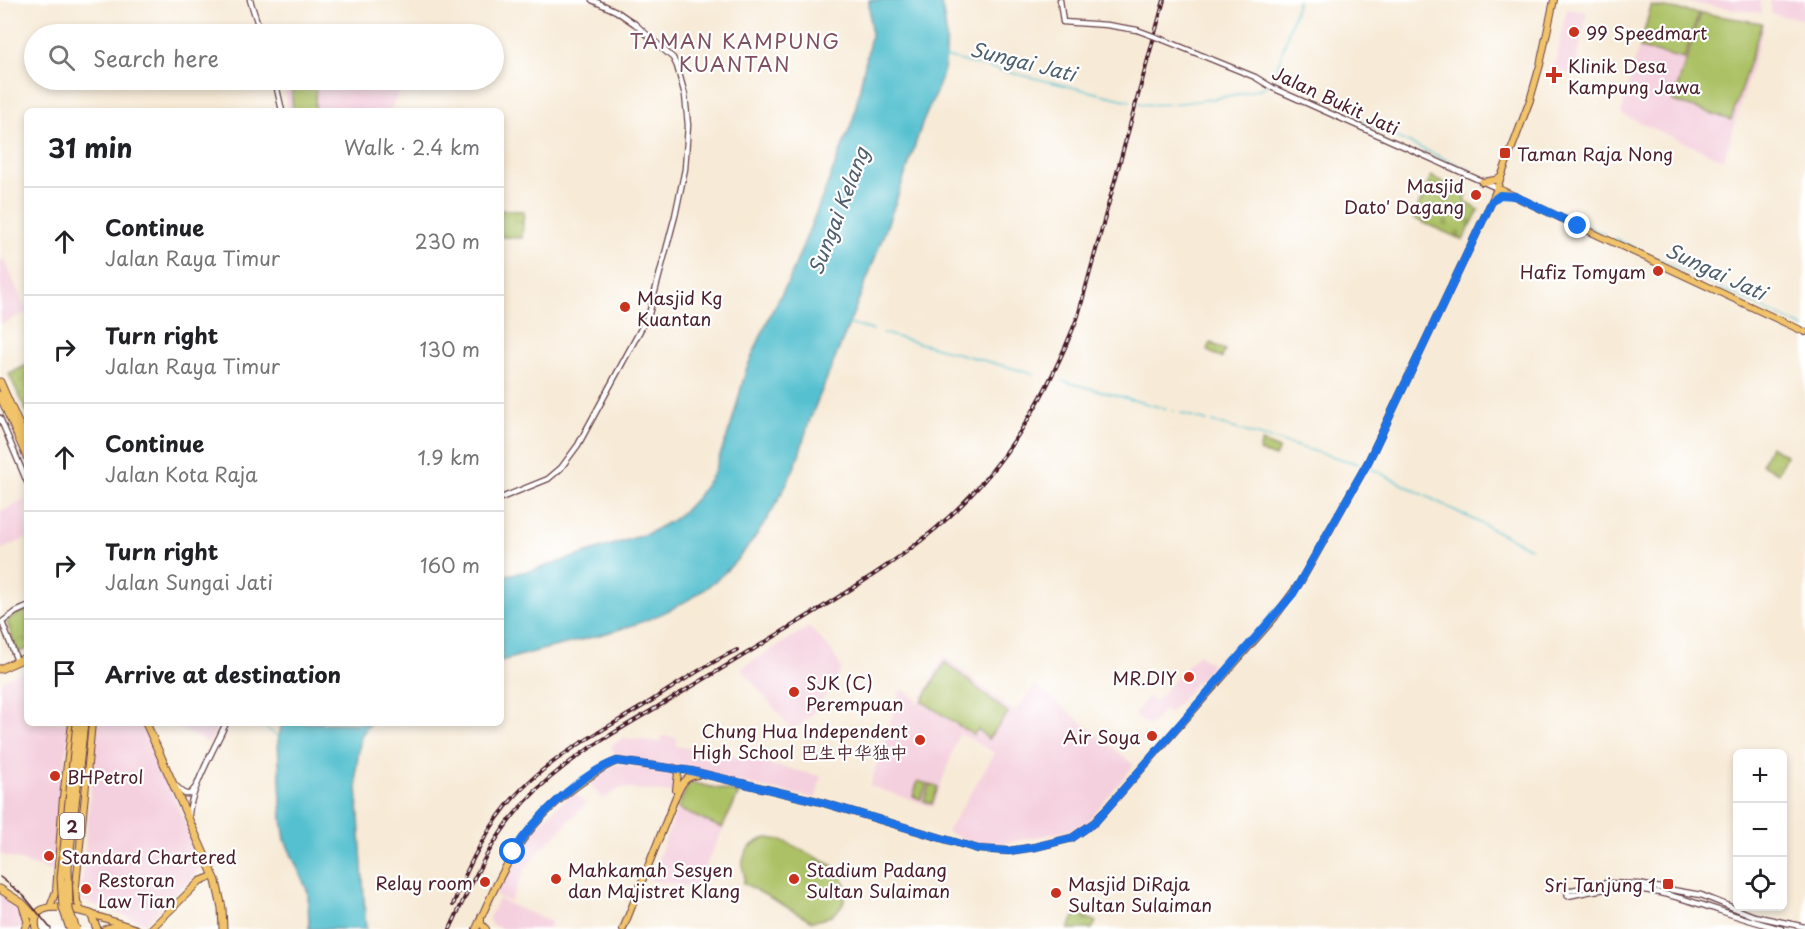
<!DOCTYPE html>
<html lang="en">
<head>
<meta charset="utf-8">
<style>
  body { margin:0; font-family:"Playpen Sans","LXGW WenKai TC",sans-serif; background:#f6f6f6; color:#202124 }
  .controls { position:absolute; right:18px; bottom:18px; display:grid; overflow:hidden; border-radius:9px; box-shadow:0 3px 9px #0003 }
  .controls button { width:54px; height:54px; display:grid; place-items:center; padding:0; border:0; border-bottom:2px solid #e0e0e0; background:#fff; color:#202124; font:30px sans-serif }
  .stop { position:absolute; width:18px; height:18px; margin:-14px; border:4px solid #1a73e8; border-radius:50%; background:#fff }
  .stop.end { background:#1a73e8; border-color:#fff; box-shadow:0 2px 6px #0008 }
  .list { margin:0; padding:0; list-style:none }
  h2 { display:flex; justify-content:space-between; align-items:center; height:78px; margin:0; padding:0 24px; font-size:26px }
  h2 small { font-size:20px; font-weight:400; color:#757577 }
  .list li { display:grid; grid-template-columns:39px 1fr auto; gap:18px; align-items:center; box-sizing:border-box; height:108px; padding:0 24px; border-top:2px solid #e0e0e0 }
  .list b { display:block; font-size:22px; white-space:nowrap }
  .list p { margin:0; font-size:20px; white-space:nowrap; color:#757577 }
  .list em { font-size:20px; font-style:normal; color:#757577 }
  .icon { flex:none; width:33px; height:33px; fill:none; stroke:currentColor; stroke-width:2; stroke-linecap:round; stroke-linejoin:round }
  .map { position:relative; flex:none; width:1805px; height:929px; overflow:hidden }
  .search { position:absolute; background:#fff; box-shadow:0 3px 9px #0003; left:24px; top:24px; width:480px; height:66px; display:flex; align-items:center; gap:15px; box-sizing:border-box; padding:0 21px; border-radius:33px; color:#757577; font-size:22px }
  .panel { position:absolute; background:#fff; box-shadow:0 3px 9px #0003; left:24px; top:108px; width:480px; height:618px; border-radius:9px }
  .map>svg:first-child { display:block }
  .built { fill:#f4cfdd }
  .grass { fill:url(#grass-dots); stroke:#7b7048; stroke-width:1.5 }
  .cemetery { fill:url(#cemetery-stones); stroke:#7b7048; stroke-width:1.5 }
  .park { fill:url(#park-crowns); stroke:#7b7048; stroke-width:1.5 }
  .pitch { fill:#acc165; stroke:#7b7048; stroke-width:1.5 }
  .water { fill:#54c0cf; stroke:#4f707d; stroke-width:1.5 }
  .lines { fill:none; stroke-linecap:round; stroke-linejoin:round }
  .stream { stroke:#54c0cf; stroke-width:1.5 }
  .minor-casing { stroke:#643d45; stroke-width:7 }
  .major-casing { stroke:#643d45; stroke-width:8 }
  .highway-casing { stroke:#643d45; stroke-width:9 }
  .minor { stroke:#fff; stroke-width:4.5 }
  .major { stroke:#f1c36a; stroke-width:6 }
  .highway { stroke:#f1c36a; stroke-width:7 }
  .tram { stroke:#4a1f2b; stroke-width:1.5 }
  .rail-casing { stroke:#4a1f2b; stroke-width:4 }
  .rail { stroke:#fff; stroke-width:1.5; stroke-dasharray:4.5; stroke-linecap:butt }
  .minor-bridge-casing { stroke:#643d45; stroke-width:7; stroke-linecap:butt }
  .highway-bridge-casing { stroke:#643d45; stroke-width:9; stroke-linecap:butt }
  .minor-bridge { stroke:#fff; stroke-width:4.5 }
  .highway-bridge { stroke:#f1c36a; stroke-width:7 }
  .route { stroke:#1a73e8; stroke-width:8 }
  .poi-dot { fill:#c8321e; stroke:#fff; stroke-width:2 }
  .labels { text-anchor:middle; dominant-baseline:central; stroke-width:4.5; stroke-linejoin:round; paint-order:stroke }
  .shield { fill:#fff; stroke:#80626b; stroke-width:1.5 }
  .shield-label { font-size:16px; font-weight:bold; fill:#4a1f2b }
  .poi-label { font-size:18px; fill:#4a1f2b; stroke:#fff; text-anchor:start }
  .street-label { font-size:18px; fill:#4a1f2b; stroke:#fff }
  .neighbourhood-label { font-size:20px; letter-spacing:1.5px; fill:#7f505f; stroke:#fff }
  .water-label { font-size:20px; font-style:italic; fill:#4e5f6d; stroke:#fff }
</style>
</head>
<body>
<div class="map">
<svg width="1805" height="929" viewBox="0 0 1805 929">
  <defs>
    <pattern id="grass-dots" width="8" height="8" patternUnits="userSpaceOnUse" patternTransform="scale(1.5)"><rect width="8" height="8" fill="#acc165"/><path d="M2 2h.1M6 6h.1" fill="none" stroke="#96a558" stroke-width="1.8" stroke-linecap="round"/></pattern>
    <pattern id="cemetery-stones" width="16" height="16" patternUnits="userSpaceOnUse" patternTransform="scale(1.5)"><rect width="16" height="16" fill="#acc165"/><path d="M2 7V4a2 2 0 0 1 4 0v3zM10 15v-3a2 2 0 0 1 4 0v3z" fill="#96a558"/></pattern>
    <pattern id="park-crowns" width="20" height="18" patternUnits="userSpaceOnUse" patternTransform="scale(1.5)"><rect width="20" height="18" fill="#acc165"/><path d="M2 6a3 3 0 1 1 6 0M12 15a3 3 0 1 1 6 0" fill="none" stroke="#96a558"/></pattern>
  </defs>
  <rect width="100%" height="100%" fill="#fff"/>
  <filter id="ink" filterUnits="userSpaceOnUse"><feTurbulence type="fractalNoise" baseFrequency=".0167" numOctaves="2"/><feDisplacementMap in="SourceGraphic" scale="12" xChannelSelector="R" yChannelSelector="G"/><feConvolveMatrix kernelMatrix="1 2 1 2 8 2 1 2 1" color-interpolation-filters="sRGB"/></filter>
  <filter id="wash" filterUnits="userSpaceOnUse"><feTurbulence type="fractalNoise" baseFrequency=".008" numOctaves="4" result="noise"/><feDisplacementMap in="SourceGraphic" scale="24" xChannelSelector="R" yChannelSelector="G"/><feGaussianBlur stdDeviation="1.35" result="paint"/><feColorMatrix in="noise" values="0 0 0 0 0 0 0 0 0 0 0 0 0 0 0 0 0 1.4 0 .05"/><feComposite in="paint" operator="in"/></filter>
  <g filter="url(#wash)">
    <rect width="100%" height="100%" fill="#f7ead6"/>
    <path class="built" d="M1669 0H1760L1762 13Z
      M1770 0H1805V20L1771 14Z
      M1650 5 1763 22V30L1724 160 1621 114Z
      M1567 9 1587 12 1574 76 1554 68Z
      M283 80H402L401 89 390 111H288Z
      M4 259 27 312 0 325V261Z
      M25 500 27 538 0 550V512Z
      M809 627 832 651 842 669 812 716 792 730 741 668Z
      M1198 654 1212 664 1169 714 1164 710 1149 727 1134 715 1148 697 1155 702Z
      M944 656 1014 712 1036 685 1134 765 1087 822 1068 831 993 845 971 842 947 832 995 753 959 733 933 807 870 786 901 688 920 702Z
      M27 669V723H69L54 872 0 854V685L3 680Z
      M97 723H141L202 860 201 866 188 882 146 923 80 900Z
      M166 723H219L210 743Z
      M662 736 676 737V746L729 755 821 776 816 798 617 759 611 746 623 738 661 742Z
      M617 764 673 771 676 774 675 793 621 788 603 799 587 781 608 767Z
      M688 780 741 792 695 888 650 880Z
      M574 791 586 804 537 854 525 869 510 902 495 895 515 853 530 832Z
      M0 894 15 904 20 909 25 922 20 929H0Z
      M498 899 551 922 548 929H502L491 924 489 918Z"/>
    <path class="grass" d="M27 365V413L9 374Z"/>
    <path class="cemetery" d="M1431 176 1467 195 1464 201 1479 210 1463 240 1413 218Z
      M1077 912 1096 922 1092 929H1068Z"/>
    <path class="park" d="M501 210 524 211 522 238 501 237Z
      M1770 446 1786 455 1778 473 1762 464Z
      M27 610V649L18 653 7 623 11 617Z"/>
    <path class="pitch" d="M1651 6 1699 13 1684 59 1640 48Z
      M1701 13 1762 23 1731 120 1673 101Z
      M291 80H316L315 111H293Z
      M1211 343 1225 350 1222 358 1207 351Z
      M1262 442 1279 449 1275 457 1259 451Z
      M945 662 1008 713 988 739 978 729 973 735 922 701Z
      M918 781 927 784 921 799 913 796Z
      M689 782 739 793 722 828 678 809Z
      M929 785 938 787 932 804 924 801Z
      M767 838 782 840 833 866C858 888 844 919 812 921L743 883C746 877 744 875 743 869 740 853 753 841 767 838Z"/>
    <path class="water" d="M869 0H940C946 20 948 41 945 63 942 86 927 108 920 130 889 227 851 321 812 414 805 431 802 449 795 466 776 508 751 551 715 581 655 631 574 639 501 661V576L534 570 649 533 671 521 685 510 698 496 713 474 731 426 746 370 770 315 790 278 853 120 871 36Z
      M282 723H370L361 736 356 770 366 929H309L308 892 285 840 282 820 278 741Z"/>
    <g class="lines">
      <path class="stream" d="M945 57 1130 101
        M1273 82 1298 0
        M1274 83 1314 101
        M1317 102 1472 171
        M1139 103C1161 109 1245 95 1267 86
        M1515 192 1604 234
        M1616 239 1805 328
        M848 324 873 330
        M882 333 1034 374
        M1063 381 1166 409
        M1173 411H1174
        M1181 413 1193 417
        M1196 418 1207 421
        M1212 422 1359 464
        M1370 468 1530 548
        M266 728 280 738"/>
    </g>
  </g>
  <g filter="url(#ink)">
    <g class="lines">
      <defs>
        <path id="minor" d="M250 0 261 34
          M1060 0 1063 22 1107 25 1137 30
          M1164 40 1255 77 1273 88 1497 188
          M275 80 282 111
          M0 418 27 482
          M501 498 548 479 561 468 578 445 649 314 675 216 685 169 688 125 685 95 677 66 673 58 635 24 616 11 592 0
          M17 661 2 622 16 612 27 607
          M176 786 185 794H190L195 788
          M189 817C188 795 216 745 226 723
          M1782 929C1733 918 1688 896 1638 889 1614 886 1591 891 1568 896L1567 891 1606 883 1638 884 1701 895 1754 916 1805 927"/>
        <path id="major" d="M1482 182 1495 180 1501 176
          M1497 188 1805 332
          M674 768 678 773 676 790
          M50 907 56 891 63 797 72 723
          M81 911 77 901 76 886 92 723
          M91 914 137 929
          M481 917V924L486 929
          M105 929 112 927 120 929
          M151 929 200 881 213 876
          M476 929C503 867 523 825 578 785 591 776 603 766 617 761L691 771 817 801 978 849 1009 851 1035 847 1072 838 1095 822 1275 617 1301 581 1368 462 1492 201 1530 100 1540 65 1554 0
          M623 929 676 796C682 784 684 777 697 775"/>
        <path id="highway" d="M0 382 27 443
          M0 395 27 457
          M0 669 27 657
          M146 723 216 881 222 908 223 929
          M0 889 22 903 36 918
          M23 906 28 922 25 929
          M36 929C29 896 74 909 91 914L97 929"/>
      </defs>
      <use href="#minor" class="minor-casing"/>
      <use href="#major" class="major-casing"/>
      <use href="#highway" class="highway-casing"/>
      <use href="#minor" class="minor"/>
      <use href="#major" class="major"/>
      <use href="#highway" class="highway"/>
      <path class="tram" d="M0 877 24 896 51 929"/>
      <defs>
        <path id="rail" d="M453 905C470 859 493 815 529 782 562 751 605 729 643 706 674 687 704 665 737 650
          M450 929C471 884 491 838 526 801 566 757 623 728 674 697 723 668 772 638 821 608 866 580 911 552 950 516 1010 460 1049 391 1078 316L1164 0"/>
      </defs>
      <use href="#rail" class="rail-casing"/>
      <use href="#rail" class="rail"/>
      <defs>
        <path id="minor-bridge" d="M1137 30 1164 40"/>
        <path id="highway-bridge" d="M70 929 63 908 61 878 77 723
          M76 929 69 910 68 868 84 723"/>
      </defs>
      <use href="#minor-bridge" class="minor-bridge-casing"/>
      <use href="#highway-bridge" class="highway-bridge-casing"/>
      <use href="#minor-bridge" class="minor-bridge"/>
      <use href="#highway-bridge" class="highway-bridge"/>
    </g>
  </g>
  <g class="lines" filter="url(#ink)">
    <path class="route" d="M513 852C533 820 581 773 617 761L691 771 817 801 978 849 1009 851 1035 847 1072 838 1095 822 1293 594 1368 462 1492 201 1500 195 1515 196 1578 226"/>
  </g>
  <g class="poi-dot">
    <circle cx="1574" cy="32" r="6"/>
    <path d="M1551 66h6v6h6v6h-6v6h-6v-6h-6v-6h6z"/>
    <rect x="1499" y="147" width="12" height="12" rx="3"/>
    <circle cx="1476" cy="195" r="6"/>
    <circle cx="1658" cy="271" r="6"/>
    <circle cx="625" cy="307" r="6"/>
    <circle cx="1189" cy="677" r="6"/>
    <circle cx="794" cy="692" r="6"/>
    <circle cx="1152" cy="736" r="6"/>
    <circle cx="920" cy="740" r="6"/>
    <circle cx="55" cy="776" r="6"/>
    <circle cx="49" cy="856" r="6"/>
    <circle cx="556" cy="879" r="6"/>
    <circle cx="794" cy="879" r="6"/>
    <circle cx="485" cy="882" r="6"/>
    <rect x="1662" y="878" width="12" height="12" rx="3"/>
    <circle cx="86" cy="889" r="6"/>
    <circle cx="1056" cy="893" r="6"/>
  </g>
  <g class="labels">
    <rect class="shield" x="60" y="813" width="24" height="26" rx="4.5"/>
    <g class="shield-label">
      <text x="72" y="826">2</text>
    </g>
    <g class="poi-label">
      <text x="1586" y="32">99 Speedmart</text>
      <text x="1568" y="65">Klinik Desa<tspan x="1568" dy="21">Kampung Jawa</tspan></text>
      <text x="1517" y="153">Taman Raja Nong</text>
      <text x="1464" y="185" text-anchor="end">Masjid<tspan x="1464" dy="21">Dato' Dagang</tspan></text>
      <text x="1646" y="271" text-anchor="end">Hafiz Tomyam</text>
      <text x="637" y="297">Masjid Kg<tspan x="637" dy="21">Kuantan</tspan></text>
      <text x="1177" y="677" text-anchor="end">MR.DIY</text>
      <text x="806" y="682">SJK (C)<tspan x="806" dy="21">Perempuan</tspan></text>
      <text x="908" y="730" text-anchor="end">Chung Hua Independent<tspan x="908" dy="21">High School 巴生中华独中</tspan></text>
      <text x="1140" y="736" text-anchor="end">Air Soya</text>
      <text x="67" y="776">BHPetrol</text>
      <text x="61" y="856">Standard Chartered</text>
      <text x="568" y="869">Mahkamah Sesyen<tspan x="568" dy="21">dan Majistret Klang</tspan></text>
      <text x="806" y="869">Stadium Padang<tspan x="806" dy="21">Sultan Sulaiman</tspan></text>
      <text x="98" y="879">Restoran<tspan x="98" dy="21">Law Tian</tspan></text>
      <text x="473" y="882" text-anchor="end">Relay room</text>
      <text x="1068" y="883">Masjid DiRaja<tspan x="1068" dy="21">Sultan Sulaiman</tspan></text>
      <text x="1656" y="884" text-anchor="end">Sri Tanjung 1</text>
    </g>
    <g class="street-label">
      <text transform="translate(1336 100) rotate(25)">Jalan Bukit Jati</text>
    </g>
    <g class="neighbourhood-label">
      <text x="735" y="41">TAMAN KAMPUNG<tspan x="735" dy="23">KUANTAN</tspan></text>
    </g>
    <g class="water-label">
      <text transform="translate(1023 61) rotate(14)">Sungai Jati</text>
      <text transform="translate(838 211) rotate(-69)">Sungai Kelang</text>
      <text transform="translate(1716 271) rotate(25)">Sungai Jati</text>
    </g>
  </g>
</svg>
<div class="controls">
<button>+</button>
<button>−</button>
<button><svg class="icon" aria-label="locate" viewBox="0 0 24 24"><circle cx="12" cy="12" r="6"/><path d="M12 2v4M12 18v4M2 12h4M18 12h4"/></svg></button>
</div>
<div class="stop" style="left:513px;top:852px"></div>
<div class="stop end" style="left:1578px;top:226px"></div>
<div class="search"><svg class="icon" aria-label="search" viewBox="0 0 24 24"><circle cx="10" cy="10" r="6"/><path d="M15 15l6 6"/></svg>Search here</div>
<section class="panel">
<h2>31 min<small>Walk · 2.4 km</small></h2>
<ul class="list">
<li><svg class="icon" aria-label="ahead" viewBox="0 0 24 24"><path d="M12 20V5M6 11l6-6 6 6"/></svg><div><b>Continue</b><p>Jalan Raya Timur</p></div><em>230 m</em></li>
<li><svg class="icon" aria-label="right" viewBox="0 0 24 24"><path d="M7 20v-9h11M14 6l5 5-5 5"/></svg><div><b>Turn right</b><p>Jalan Raya Timur</p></div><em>130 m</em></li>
<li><svg class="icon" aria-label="ahead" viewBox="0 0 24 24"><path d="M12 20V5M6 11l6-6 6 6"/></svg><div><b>Continue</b><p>Jalan Kota Raja</p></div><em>1.9 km</em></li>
<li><svg class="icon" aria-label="right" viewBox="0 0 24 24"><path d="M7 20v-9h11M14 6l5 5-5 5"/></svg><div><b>Turn right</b><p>Jalan Sungai Jati</p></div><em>160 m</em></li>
<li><svg class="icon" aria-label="arrive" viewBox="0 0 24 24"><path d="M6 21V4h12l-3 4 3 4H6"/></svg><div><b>Arrive at destination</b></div></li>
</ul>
</section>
</div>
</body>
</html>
